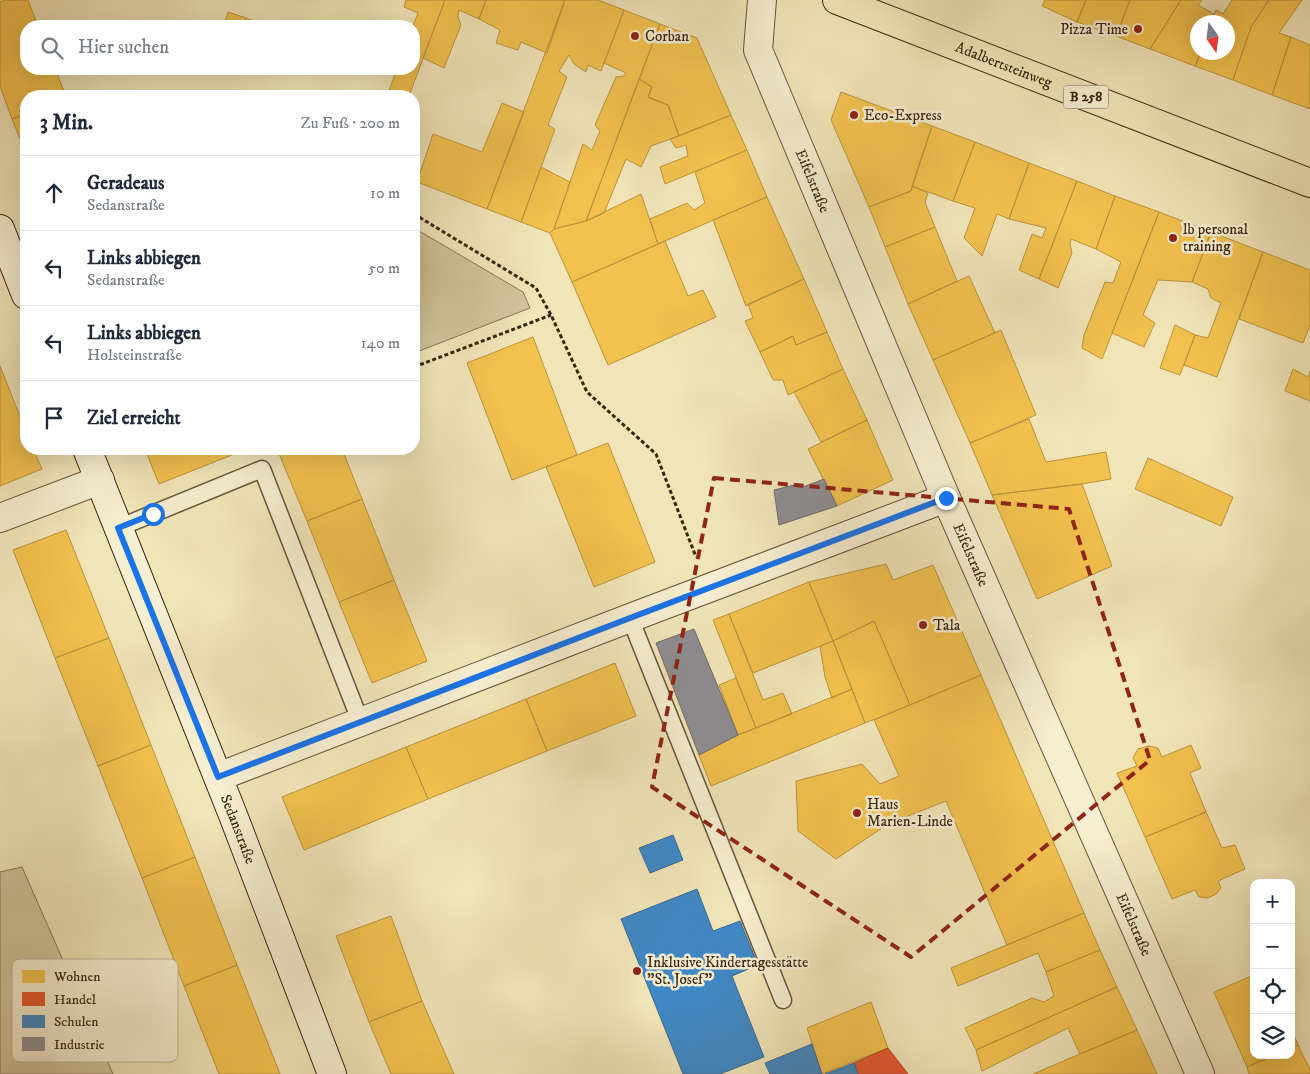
<!DOCTYPE html>
<html lang="de">
<head>
<meta charset="utf-8">
<style>
  body { margin:0; font-family:"IM FELL DW Pica",serif; background:#f6f6f7; color:#1f2937 }
  .controls { position:absolute; right:15px; bottom:15px; display:grid; overflow:hidden; border-radius:10px; box-shadow:0 5px 20px #0002 }
  .controls button { width:45px; height:45px; display:grid; place-items:center; padding:0; border:0; border-bottom:1px solid #e0e1e3; background:#fff; color:#1f2937; font:25px sans-serif }
  .compass { position:absolute; left:1190px; top:15px; width:45px; height:45px; border-radius:50%; background:#fff; box-shadow:0 5px 20px #0002; rotate:166deg }
  .stop { position:absolute; width:15px; height:15px; margin:-11px; border:4px solid #1a73e8; border-radius:50%; background:#fff }
  .stop.end { background:#1a73e8; border-color:#fff; box-shadow:0 1px 5px #0008 }
  .list { margin:0; padding:0; list-style:none }
  h2 { display:flex; justify-content:space-between; align-items:center; height:65px; margin:0; padding:0 20px; font-size:21px }
  h2 small { font-size:16px; font-weight:400; color:#747a83 }
  .list li { display:grid; grid-template-columns:32px 1fr auto; gap:15px; align-items:center; box-sizing:border-box; height:75px; padding:0 20px; border-top:1px solid #e0e1e3 }
  .list b { display:block; font-size:19px; white-space:nowrap }
  .list p { margin:0; font-size:16px; white-space:nowrap; color:#747a83 }
  .list em { font-size:16px; font-style:normal; color:#747a83 }
  .icon { flex:none; width:28px; height:28px; fill:none; stroke:currentColor; stroke-width:2; stroke-linecap:round; stroke-linejoin:round }
  .map { position:relative; flex:none; width:1310px; height:1074px; overflow:hidden }
  .search { position:absolute; background:#fff; box-shadow:0 5px 20px #0002; left:20px; top:20px; width:400px; height:55px; display:flex; align-items:center; gap:12px; box-sizing:border-box; padding:0 18px; border-radius:20px; color:#747a83; font-size:19px }
  .panel { position:absolute; background:#fff; box-shadow:0 5px 20px #0002; left:20px; top:90px; width:400px; height:365px; border-radius:20px }
  .map>svg:first-child { display:block }
  .green { fill:#d2c49b; stroke:#857456 }
  .homes { fill:#f2c14e; stroke:#ba923b }
  .shops { fill:#e4572e; stroke:#b04725 }
  .schools { fill:#3f88c5; stroke:#3d6a8f }
  .industry { fill:#8d8d92; stroke:#746d6b }
  .lines { fill:none; stroke-linecap:round; stroke-linejoin:round }
  .lane-casing { stroke:#66543a; stroke-width:19 }
  .street-casing { stroke:#66543a; stroke-width:30 }
  .secondary-casing { stroke:#382310; stroke-width:30 }
  .primary-casing { stroke:#382310; stroke-width:30 }
  .path { stroke:#382310; stroke-width:3; stroke-dasharray:4 2.5; stroke-linecap:butt }
  .lane { stroke:#f6eed1; stroke-width:16 }
  .street { stroke:#f6eed1; stroke-width:28 }
  .secondary { stroke:#f6eed1; stroke-width:28 }
  .primary { stroke:#f1e5b8; stroke-width:28 }
  .route { stroke:#1a73e8; stroke-width:6 }
  .marked { fill:none; stroke:#8f2418; stroke-width:4; stroke-dasharray:10 6; stroke-linejoin:round }
  .poi-dot { fill:#8f2418; stroke:#f6eed1; stroke-width:2 }
  .labels { text-anchor:middle; dominant-baseline:central; stroke-width:5; stroke-linejoin:round; paint-order:stroke }
  .shield { fill:#f6eed1; stroke:#71604a; stroke-width:1 }
  .shield-label { font-size:14px; font-weight:bold; fill:#382310 }
  .poi-label { font-size:15px; fill:#382310; stroke:#f6eed1; text-anchor:start }
  .street-label { font-size:15px; fill:#382310; stroke:#f6eed1 }
  .key { fill:#f6eed1; stroke:#bdb197; stroke-width:1 }
  .key-label { font-size:14px; fill:#382310 }
</style>
</head>
<body>
<div class="map">
<svg width="1310" height="1074" viewBox="0 0 1310 1074">
  <rect width="100%" height="100%" fill="#f1e5b8"/>
  <filter id="stains"><feTurbulence type="fractalNoise" baseFrequency=".004" numOctaves="4"/><feColorMatrix values="0 0 0 0 .2 0 0 0 0 .09 0 0 0 0 .02 0 0 0 .5 -.17"/></filter>
  <radialGradient id="worn" r=".72"><stop offset=".6" stop-color="#630" stop-opacity="0"/><stop offset="1" stop-color="#630" stop-opacity=".3"/></radialGradient>
  <path class="green" d="M414 228 523 292 530 308 414 353Z
    M22 867 113 1074H0V872Z"/>
  <path class="homes" d="M5 0H28L38 26H26V69H55L66 96H26V114L12 119 0 86V2Z
    M406 0H445L409 96H387L397 69H414L413 26 418 13 404 7Z
    M445 0H486L479 19 459 10 458 17 461 25 444 68 423 58Z
    M486 0H565L547 53 521 42 518 50 496 43 500 30 479 19Z
    M565 0H598L624 10 601 71 588 65 586 72 574 64 569 55 559 71 567 77 548 125 555 129 521 222 487 209Z
    M1045 0H1086L1077 22 1042 6Z
    M1086 0H1130L1116 36 1077 22Z
    M1130 0H1181L1150 49 1116 36Z
    M1181 0H1202L1198 5 1214 14 1212 22H1198V52H1201L1195 66 1150 49Z
    M1232 0H1269L1251 27 1233 80 1195 66 1201 52H1228V22H1212L1216 10 1223 14Z
    M1269 0H1302L1279 33 1291 37 1272 95 1233 80 1251 27Z
    M624 10 660 24 586 221 554 229 583 144 592 150 600 131 595 125 616 77 624 76 626 73 604 63Z
    M228 12 246 18 244 26H224Z
    M246 18 267 26H244Z
    M660 24 697 38 731 115 679 136 668 105 648 97 652 87 639 79Z
    M1291 37 1310 45V109L1272 95Z
    M639 79 652 87 648 97 668 105 679 136 651 146 641 167 626 159 604 213 586 221Z
    M841 92 932 126 911 191 869 207 831 120Z
    M502 103 524 112 487 209 417 182 433 134 482 152Z
    M26 114V154L12 119Z
    M731 115 747 150 665 184 660 167 688 156 686 145 676 148 670 139Z
    M932 126 975 142 953 201 912 186Z
    M975 142 1029 163 1009 219 997 214 982 256 964 238 975 208 953 201Z
    M747 150 767 197 658 244 650 219 687 203 694 210 705 203 695 172Z
    M1029 163 1077 181 1039 279 1019 270 1032 234 1042 238 1046 228 1009 219Z
    M541 167 570 182 554 229 550 233 521 222Z
    M1077 181 1115 196 1096 249 1071 239 1070 244 1072 253 1058 288 1039 279Z
    M912 186 928 193 925 202 935 227 885 247 869 207 911 191Z
    M641 194 658 244 572 282 550 233 554 229 586 221Z
    M1115 196 1159 212 1102 359 1082 348 1084 335 1105 282 1113 283 1121 262 1096 249Z
    M767 197 804 279 746 306 713 220Z
    M1159 212 1211 232 1192 282 1158 280 1143 315 1155 323 1144 347 1112 333Z
    M935 227 957 281 908 304 885 247Z
    M1211 232 1263 252 1217 377 1184 365 1195 335 1208 338 1221 303 1211 298 1208 289 1192 282Z
    M665 241 688 296 703 290 716 317 608 365 572 282Z
    M1263 252 1310 270V325L1303 343 1239 319Z
    M969 276 995 333 933 360 908 304Z
    M804 279 827 332 796 345 793 336 760 352 745 321 753 318 748 304Z
    M1175 325 1195 335 1180 375 1160 368Z
    M1001 330 1036 415 970 443 933 360Z
    M827 332 843 369 788 395 783 380H773L760 352 793 336 796 345Z
    M533 337 577 455 512 480 467 363Z
    M0 366 26 432V449H33L42 469 0 486Z
    M843 369 867 420 821 442 794 392Z
    M1293 369 1308 377 1310 371V401L1285 391Z
    M1029 419 1046 462 1106 452 1111 479 1082 484 992 495 970 443Z
    M867 420 893 480 837 506 808 449Z
    M608 443 655 562 594 587 546 467Z
    M145 449H247L159 484Z
    M277 449H342L362 499 307 521Z
    M1148 458 1233 497 1221 526 1135 489Z
    M1082 484 1112 566 1037 599 992 495Z
    M362 499 394 580 339 602 307 521Z
    M66 530 109 638 55 658 13 550Z
    M886 564 893 580 933 565 981 675 910 705 874 621 833 641 809 582Z
    M394 580 427 661 372 683 339 602Z
    M809 582 833 641 753 673 729 614Z
    M729 614 763 700 783 693 792 714 756 728 713 620Z
    M874 621 910 705 865 723 833 641Z
    M109 638 151 745 98 766 55 658Z
    M833 641 852 689 832 698 825 677 820 646Z
    M615 663 636 716 547 751 526 699Z
    M981 675 1084 913 1007 945 946 801 888 824 836 859 798 831 796 781 862 764 880 784 899 776 874 720Z
    M736 678 756 728 738 735 719 685Z
    M852 689 865 723 711 786 699 755 738 735Z
    M526 699 547 751 428 799 406 747Z
    M151 745 195 857 142 878 98 766Z
    M1191 745 1201 768 1190 773 1206 812 1145 837 1117 773 1137 766 1133 758 1138 749 1149 746 1158 748 1162 757Z
    M406 747 428 799 304 850 282 797Z
    M1206 812 1222 848 1235 845 1245 869 1218 881 1221 888 1216 894 1208 898 1199 897 1195 890 1172 899 1145 837Z
    M195 857 237 965 184 986 142 878Z
    M1084 913 1100 950 1046 972 1038 953 958 986 951 968Z
    M391 916 422 1001 369 1022 336 936Z
    M1100 950 1117 987 976 1050 965 1028 1032 998 1044 1002 1054 996 1046 972Z
    M237 965 280 1074H219L184 986Z
    M1254 975V1055H1274L1247 1067 1214 992Z
    M1117 987 1137 1030 1080 1054 1068 1028 982 1071 976 1050Z
    M422 1001 454 1074H391L369 1022Z
    M871 1002 888 1048 822 1074 807 1028Z
    M1291 1029 1298 1045 1291 1048Z
    M1137 1030 1157 1074H1033L1080 1054Z
    M1298 1045 1310 1070V1074H1249L1247 1067 1274 1055H1291V1048Z"/>
  <path class="shops" d="M888 1048 908 1074H858L854 1063Z"/>
  <path class="schools" d="M673 835 683 860 650 873 639 848Z
    M697 889 713 931 740 921 758 965 732 976 764 1057 720 1074H683L621 919Z
    M812 1044 822 1074H770L765 1063Z
    M854 1063 858 1074H825Z"/>
  <path class="industry" d="M824 479 837 506 779 525 774 490 798 484 803 487Z
    M694 629 738 735 699 755 656 643Z"/>
  <g class="lines">
    <defs>
      <path id="lane" d="M118 528 262 469 361 723
        M630 618 783 1000"/>
      <g id="street">
        <path id="s1" d="M762 0 758 50 946 498 1200 1074"/>
        <path d="M0 518 100 480"/>
        <path d="M218 777 630 618 946 498"/>
      </g>
      <g id="secondary">
        <path d="M0 229 26 295"/>
        <path id="s2" d="M87 449 233 815 332 1074"/>
      </g>
      <g id="primary">
        <path id="s3" d="M837 0 1310 183"/>
      </g>
    </defs>
    <use href="#lane" class="lane-casing"/>
    <use href="#street" class="street-casing"/>
    <use href="#secondary" class="secondary-casing"/>
    <use href="#primary" class="primary-casing"/>
    <path class="path" d="M414 214 536 288 551 315 587 392 656 454 696 557
      M414 367 551 315"/>
    <use href="#lane" class="lane"/>
    <use href="#street" class="street"/>
    <use href="#secondary" class="secondary"/>
    <use href="#primary" class="primary"/>
  </g>
  <g class="lines">
    <path class="route" d="M153 514 118 528 218 777 630 618 946 498"/>
  </g>
  <path class="marked" d="M714 478 1069 509 1150 760 911 957 652 787Z"/>
  <g class="poi-dot">
    <circle cx="1138" cy="29" r="5"/>
    <circle cx="635" cy="36" r="5"/>
    <circle cx="854" cy="115" r="5"/>
    <circle cx="1173" cy="238" r="5"/>
    <circle cx="923" cy="625" r="5"/>
    <circle cx="857" cy="813" r="5"/>
    <circle cx="637" cy="971" r="5"/>
  </g>
  <g class="labels">
    <rect class="shield" x="1063.5" y="85.5" width="45" height="23" rx="4"/>
    <g class="shield-label">
      <text x="1086" y="97">B 258</text>
    </g>
    <g class="poi-label">
      <text x="1128" y="29" text-anchor="end">Pizza Time</text>
      <text x="645" y="36">Corban</text>
      <text x="864" y="115">Eco-Express</text>
      <text x="1183" y="229">lb personal<tspan x="1183" dy="17">training</tspan></text>
      <text x="933" y="625">Tala</text>
      <text x="867" y="804">Haus<tspan x="867" dy="17">Marien-Linde</tspan></text>
      <text x="647" y="962">Inklusive Kindertagesstätte<tspan x="647" dy="17">"St. Josef"</tspan></text>
    </g>
    <g class="street-label">
      <text stroke="none"><textPath href="#s3" startOffset="179">Adalbertsteinweg</textPath></text>
      <text stroke="none"><textPath href="#s1" startOffset="192">Eifelstraße</textPath></text>
      <text stroke="none"><textPath href="#s1" startOffset="598">Eifelstraße</textPath></text>
      <text stroke="none"><textPath href="#s2" startOffset="409">Sedanstraße</textPath></text>
      <text stroke="none"><textPath href="#s1" startOffset="1002">Eifelstraße</textPath></text>
    </g>
  </g>
  <rect x="12" y="959" width="166" height="103" rx="8" class="key"/>
  <rect x="22" y="970" width="23" height="13" fill="#f2c14e"/>
  <rect x="22" y="992" width="23" height="14" fill="#e4572e"/>
  <rect x="22" y="1015" width="23" height="13" fill="#3f88c5"/>
  <rect x="22" y="1037" width="23" height="14" fill="#8d8d92"/>
  <g class="key-label">
    <text x="54" y="981">Wohnen</text>
    <text x="54" y="1004">Handel</text>
    <text x="54" y="1026">Schulen</text>
    <text x="54" y="1049">Industrie</text>
  </g>
  <rect width="100%" height="100%" filter="url(#stains)"/>
  <rect width="100%" height="100%" fill="url(#worn)"/>
</svg>
<div class="controls">
<button>+</button>
<button>−</button>
<button><svg class="icon" aria-label="locate" viewBox="0 0 24 24"><circle cx="12" cy="12" r="6"/><path d="M12 2v4M12 18v4M2 12h4M18 12h4"/></svg></button>
<button><svg class="icon" aria-label="layers" viewBox="0 0 24 24"><path d="M12 4l9 5-9 5-9-5zM3 14l9 5 9-5"/></svg></button>
</div>
<svg class="compass" viewBox="-18 -18 36 36"><path d="M0-13l5 13h-10z" fill="#e53935"/><path d="M0 13l5-13h-10z" fill="#747a83"/></svg>
<div class="stop" style="left:153px;top:514px"></div>
<div class="stop end" style="left:946px;top:498px"></div>
<div class="search"><svg class="icon" aria-label="search" viewBox="0 0 24 24"><circle cx="10" cy="10" r="6"/><path d="M15 15l6 6"/></svg>Hier suchen</div>
<section class="panel">
<h2>3 Min.<small>Zu Fuß · 200 m</small></h2>
<ul class="list">
<li><svg class="icon" aria-label="ahead" viewBox="0 0 24 24"><path d="M12 20V5M6 11l6-6 6 6"/></svg><div><b>Geradeaus</b><p>Sedanstraße</p></div><em>10 m</em></li>
<li><svg class="icon" aria-label="left" viewBox="0 0 24 24"><path d="M17 20v-9H6M10 6l-5 5 5 5"/></svg><div><b>Links abbiegen</b><p>Sedanstraße</p></div><em>50 m</em></li>
<li><svg class="icon" aria-label="left" viewBox="0 0 24 24"><path d="M17 20v-9H6M10 6l-5 5 5 5"/></svg><div><b>Links abbiegen</b><p>Holsteinstraße</p></div><em>140 m</em></li>
<li><svg class="icon" aria-label="arrive" viewBox="0 0 24 24"><path d="M6 21V4h12l-3 4 3 4H6"/></svg><div><b>Ziel erreicht</b></div></li>
</ul>
</section>
</div>
</body>
</html>
